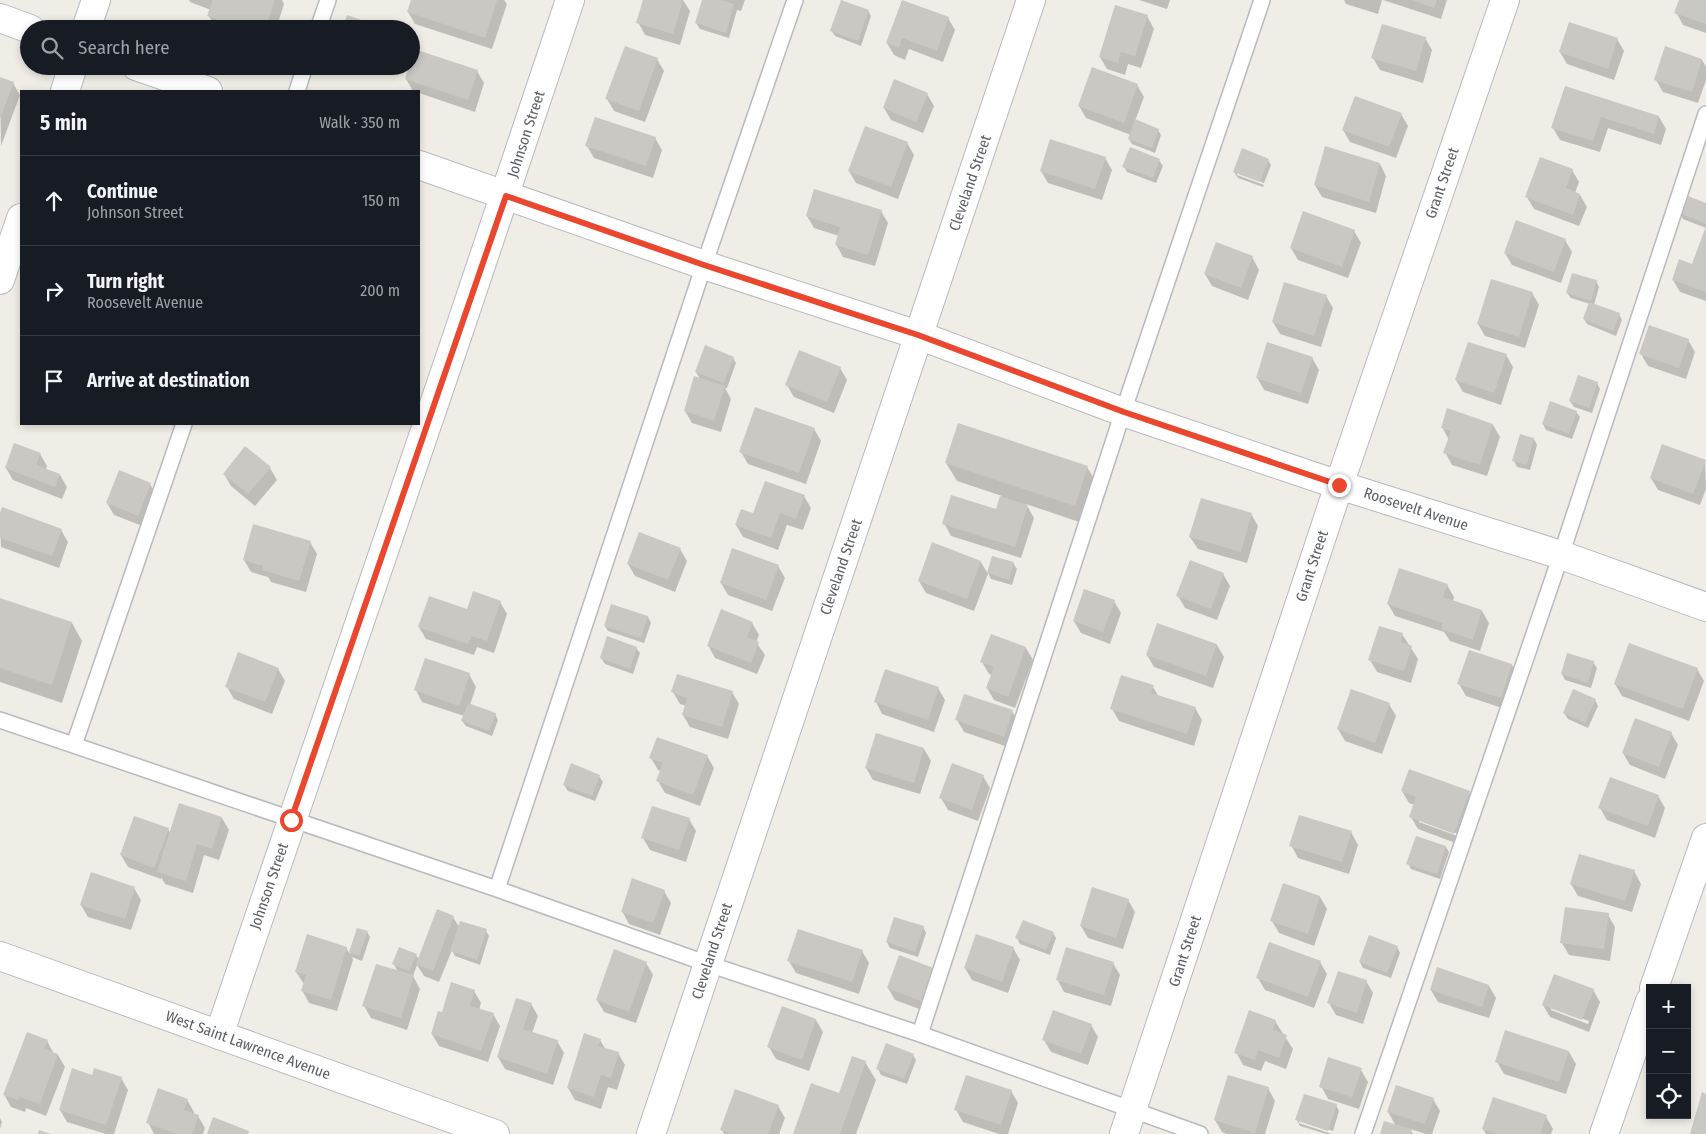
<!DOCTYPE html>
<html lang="en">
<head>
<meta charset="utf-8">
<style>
  body { margin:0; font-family:"Fira Sans Condensed",sans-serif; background:#242831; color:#f1f3f6 }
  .controls { position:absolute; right:15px; bottom:15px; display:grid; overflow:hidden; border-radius:0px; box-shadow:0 2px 8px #0003 }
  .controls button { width:45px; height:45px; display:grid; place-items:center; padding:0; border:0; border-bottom:1px solid #363941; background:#171b24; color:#f1f3f6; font:25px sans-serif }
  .stop { position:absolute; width:15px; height:15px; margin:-11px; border:4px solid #eb472e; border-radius:50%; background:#fff }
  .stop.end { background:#eb472e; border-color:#fff; box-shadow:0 1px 5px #0008 }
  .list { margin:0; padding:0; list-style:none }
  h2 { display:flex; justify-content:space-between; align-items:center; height:65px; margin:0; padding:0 20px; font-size:21px }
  h2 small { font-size:16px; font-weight:400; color:#9ea1a6 }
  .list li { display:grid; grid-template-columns:32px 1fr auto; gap:15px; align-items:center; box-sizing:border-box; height:90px; padding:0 20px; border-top:1px solid #363941 }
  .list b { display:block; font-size:19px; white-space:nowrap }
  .list p { margin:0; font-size:16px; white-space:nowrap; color:#9ea1a6 }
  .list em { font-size:16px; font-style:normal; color:#9ea1a6 }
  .icon { flex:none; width:28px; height:28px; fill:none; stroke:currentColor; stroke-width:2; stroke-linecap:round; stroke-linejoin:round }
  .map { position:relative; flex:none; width:1706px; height:1134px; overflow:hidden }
  .search { position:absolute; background:#171b24; box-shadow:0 2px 8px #0003; left:20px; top:20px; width:400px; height:55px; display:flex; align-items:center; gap:12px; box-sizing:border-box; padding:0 18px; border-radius:28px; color:#9ea1a6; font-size:19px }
  .panel { position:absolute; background:#171b24; box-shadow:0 2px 8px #0003; left:20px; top:90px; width:400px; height:335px; border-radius:0px }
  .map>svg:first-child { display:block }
  .shadow { fill:#0003; fill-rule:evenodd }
  .building { fill:#cac8c2 }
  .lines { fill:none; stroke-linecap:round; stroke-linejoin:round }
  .lane-casing { stroke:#b7babf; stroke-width:18 }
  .street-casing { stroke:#b7babf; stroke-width:30 }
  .secondary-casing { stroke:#b8bbc1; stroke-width:30 }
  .lane { stroke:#fff; stroke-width:15 }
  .street { stroke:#fff; stroke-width:28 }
  .secondary { stroke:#fff; stroke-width:28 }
  .route { stroke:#eb472e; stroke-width:6 }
  .labels { text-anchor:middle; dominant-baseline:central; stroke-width:4; stroke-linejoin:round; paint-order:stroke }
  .street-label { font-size:15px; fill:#5c6065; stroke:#fff }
</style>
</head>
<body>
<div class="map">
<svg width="1706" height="1134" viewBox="0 0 1706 1134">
  <rect width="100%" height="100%" fill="#efede5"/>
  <path class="shadow" d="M189 0H282L284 4 276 29H218L216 28 209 16 211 10 190 2Z
    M412 0H504L507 4 492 49 415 24 408 12Z
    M644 0H683L690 11 680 45 645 35 638 22Z
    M703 0H745L741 11 737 10 729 38 700 29 696 23Z
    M1139 0H1170L1167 9Z
    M1344 0H1382L1378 14 1346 4Z
    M1383 0H1447L1441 19Z
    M1680 0H1706V33L1683 25 1676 12Z
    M868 11 871 16 861 46 835 36 831 30Z
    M1147 16 1154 29 1141 68 1128 64 1125 75 1107 69 1100 57Z
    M948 18 955 30 943 62 909 49 905 60 894 55 887 43Z
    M1425 38 1432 50 1423 83 1380 70 1373 58Z
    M1617 39 1624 51 1614 80 1567 64 1560 52Z
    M657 59 664 71 645 122 614 111 607 99Z
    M1702 60 1706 67V80L1698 103 1663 92 1656 80Z
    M477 71 484 83 475 112 419 93V91H413L406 79Z
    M0 78 13 83 20 95 1 146Z
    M1137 85 1144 97 1135 121 1158 130 1161 135 1155 153 1132 144 1129 139 1131 135 1086 118 1079 106Z
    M1565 88 1659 117 1666 129 1661 145 1608 128 1600 152 1560 140 1553 128Z
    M927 94 934 106 923 133 891 120 884 108Z
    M1401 114 1408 126 1396 158 1350 142 1343 130Z
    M655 138 662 150 653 178 594 158 587 146Z
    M907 143 914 155 898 199 856 183 849 171Z
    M1105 158 1112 170 1102 200 1048 183 1041 171Z
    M1159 160 1163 166 1156 183 1127 172 1124 166Z
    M1268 160 1271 165 1264 183 1237 173V175L1264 185 1263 187 1238 178 1234 172Z
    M1380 164 1386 176 1376 213 1322 197 1315 185Z
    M1572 170 1579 182 1575 193 1580 195 1587 207 1579 226 1534 209 1527 197Z
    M1706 204V228L1683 219 1680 213Z
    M881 211 888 223 875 266 843 257 836 244 839 236 814 228 807 216Z
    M1706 229V301L1680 292 1673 280 1692 266Z
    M1354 231 1361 243 1348 278 1298 260 1291 248Z
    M1565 240 1572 252 1561 283 1512 265 1505 253Z
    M1252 257 1259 270 1248 300 1212 286 1205 274Z
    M1596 281 1599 287 1594 305 1619 314 1622 320 1616 336 1587 324 1584 319 1590 304 1571 298 1567 293Z
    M1532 293 1539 305 1525 348 1485 336 1478 324Z
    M1326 296 1333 308 1321 347 1280 334 1273 322Z
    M1688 340 1695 352 1686 379 1648 366 1641 354Z
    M1506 355 1513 367 1501 405 1463 392 1456 380Z
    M733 358 736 363 727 388H725L731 399 721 432 692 423 685 411 700 379 696 372Z
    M1312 358 1319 370 1308 404 1264 390 1257 377Z
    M840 368 847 380 834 413 794 397 787 385Z
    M1597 383 1600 389 1592 413 1574 407 1570 401Z
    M1576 412 1580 417 1572 439 1546 430 1543 424Z
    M1493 425 1500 437 1487 476 1452 465 1445 452 1449 440 1442 427Z
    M814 429 821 441 806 484 748 464 741 452Z
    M1534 439 1537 445 1530 470 1517 467 1514 461Z
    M40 454 47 466 46 469 60 475 67 487 62 499 13 480 6 468Z
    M1705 461 1706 489 1700 505 1658 490 1651 478Z
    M946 463 1087 467 1098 485 1085 524 1026 504 1034 518 1021 558 951 536 944 523 997 511 1002 496 957 481Z
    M270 468 277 480 255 506 231 486 224 474Z
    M120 472 150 484 157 497 145 527 114 515 107 503Z
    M804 496 811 508 803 530 787 525 778 550 743 537 736 525 754 515Z
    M1251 514 1258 526 1247 563 1198 549 1190 537Z
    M0 517 61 530 68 542 59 568 1 547Z
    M310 542 317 554 306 592 271 582 268 577 251 572 244 560Z
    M680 549 687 561 675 592 635 576 628 564Z
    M981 562 988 574 974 611 926 593 919 581Z
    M1013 563 1017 569 1012 585 991 579 988 573Z
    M778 566 785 578 772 611 728 595 721 583Z
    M1223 574 1230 586 1217 620 1185 608 1178 596Z
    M1447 585 1454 597 1453 602 1482 611 1489 623 1480 651 1450 641 1444 632 1395 616 1388 604Z
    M0 600 72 623 82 641 62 703 0 682Z
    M1114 601 1121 613 1110 644 1081 633 1074 621Z
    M500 602 507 614 494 653 477 647 474 655 426 639 419 627 468 610Z
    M648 617 651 623 644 643 608 631 605 626Z
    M752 623 759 635 756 642 765 655 757 674 715 658 708 645Z
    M1402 634 1418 659 1411 683 1377 672 1370 660Z
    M1217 645 1224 657 1213 688 1154 667 1147 655Z
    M636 648 640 653 633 674 605 664 601 658Z
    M1026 648 1033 660 1015 708 994 700 987 688 992 675 989 674 982 662Z
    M1593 662 1597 668 1591 688 1565 680 1562 674Z
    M1512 665 1518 677 1508 710 1466 696 1459 684Z
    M278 669 285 681 272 714 234 699 227 687Z
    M1697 669 1704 681 1689 721 1622 696 1615 684Z
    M469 674 476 687 470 705 495 714 498 720 492 736 466 726 462 721 464 716 422 702 416 690Z
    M1153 687 1159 697 1195 708 1202 720 1194 746 1119 721 1112 709Z
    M938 688 945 700 934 732 882 714 876 702Z
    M673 692H732L739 704 728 739 690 727 683 715 686 706 680 704Z
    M1595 700 1598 706 1588 728 1568 719 1564 713Z
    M1389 704 1396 716 1382 754 1345 741 1338 729Z
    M1012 711 1019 723 1011 748 964 732 957 720Z
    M1671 733 1678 745 1665 779 1630 765 1623 753Z
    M924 749 931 761 920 794 873 780 866 768Z
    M707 756 714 768 700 806 665 793 658 781 661 771 658 770 651 758Z
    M599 776 603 782 595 801 568 791 564 785Z
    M983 776 990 788 978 821 948 810 941 798Z
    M1402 791 1469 792 1476 804 1461 845 1418 829 1411 817 1415 805 1409 803ZM1419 819 1461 835 1460 837 1419 822Z
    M1658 796 1665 808 1655 838 1607 820 1600 808Z
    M180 805 222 818 229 830 219 860 204 855 193 893 165 884 161 877V879L128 867 121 855 168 829 170 833Z
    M689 819 696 831 686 862 650 850 643 838Z
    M1351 832 1358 845 1349 874 1298 858 1291 845Z
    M1446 847 1449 852 1440 879 1411 869 1408 863Z
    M1634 871 1641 884 1632 912 1578 896 1571 884Z
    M134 888 141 900 131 930 88 917 81 905Z
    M1093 889 1128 900 1135 912 1123 949 1088 938 1081 926Z
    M664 891 671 903 660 935 629 924 622 911Z
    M1320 897 1327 909 1314 946 1279 933 1272 921Z
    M1608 915 1615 927 1610 961 1569 955 1562 943Z
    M453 917 459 927 486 931 489 936 480 965 455 956 452 950 439 982 424 976 417 965 413 976 420 989 407 1030 371 1018 364 1006 398 972 394 964 416 955 419 960Z
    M923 927 926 933 918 957 890 948 887 942Z
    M358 929 367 932 370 937 362 961 352 957 353 960 337 1011 309 1003 302 990 304 984 296 972 346 948 350 954Z
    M1053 933 1056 938 1050 955 1020 944 1017 938Z
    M1397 947 1400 953 1391 978 1363 968 1360 962Z
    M1013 948 1020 960 1008 993 972 980 965 968Z
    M862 951 869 963 859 994 796 973 789 961Z
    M1320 962 1327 974 1314 1008 1265 990 1258 978Z
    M646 963 653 975 636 1023 604 1012 597 1000Z
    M1113 963 1120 975 1111 1006 1064 992 1057 979Z
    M935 970 930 1013 895 1000 888 988Z
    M1366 981 1373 993 1363 1024 1336 1015 1329 1003Z
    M1489 986 1496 998 1489 1018 1438 1002 1431 990Z
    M1593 990 1600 1002 1589 1032 1550 1017 1543 1005ZM1551 1008 1589 1021 1588 1024 1551 1010Z
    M474 991 481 1003 479 1010 493 1014 500 1026 488 1062 439 1046 432 1034 442 1013Z
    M531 1004 538 1016 532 1033 557 1041 564 1053 553 1085 505 1069 498 1057Z
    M816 1020 823 1032 809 1071 776 1059 769 1047Z
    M1275 1021 1293 1049 1286 1069 1265 1061 1261 1071 1243 1065 1236 1052Z
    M1091 1025 1098 1037 1088 1065 1051 1052 1044 1040Z
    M600 1040 606 1050 618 1053 625 1065 617 1090 608 1087 601 1109 575 1100 568 1088Z
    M47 1041 54 1054 58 1055 65 1067 46 1116 26 1108 25 1112 11 1107 4 1094Z
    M1569 1052 1576 1064 1566 1094 1504 1074 1497 1062Z
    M913 1055 916 1060 907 1084 881 1075 878 1069Z
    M865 1062 876 1080 856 1134H795L840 1095Z
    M1361 1070 1368 1082 1359 1109 1328 1099 1321 1086Z
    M93 1076 121 1078 128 1090 114 1134H106L67 1122 60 1110Z
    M1228 1076 1268 1088 1275 1101 1265 1134H1227L1222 1132 1215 1120Z
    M1011 1091 1018 1103 1008 1134H999L963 1122 956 1110Z
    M1433 1099 1440 1111 1432 1134H1426L1410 1129 1413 1134H1381L1396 1126 1388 1112Z
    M187 1100 194 1112 193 1114 198 1116 205 1128 203 1134H154L148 1122Z
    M1336 1105 1339 1111 1333 1131 1299 1120V1123L1332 1134H1326L1300 1126 1297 1120Z
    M778 1106 785 1118 779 1134H724L722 1130Z
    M1546 1117 1553 1129 1551 1134H1486L1483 1129Z
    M0 1118 2 1122 0 1129Z"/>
  <path class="building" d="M213 0H275L265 29H244L207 16Z
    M411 0H497L485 38 407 12Z
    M643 0H683L673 34 636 23Z
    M702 0H721L734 4 726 33 695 23Z
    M841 0 869 10 858 41 830 31Z
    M902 0 949 17 937 51 902 38 899 48 886 43Z
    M1412 0H1437L1434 8Z
    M1679 0H1706V24L1674 13Z
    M1115 5 1148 15 1135 56 1121 52 1118 63 1099 57Z
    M347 15 373 24 371 29H342Z
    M1569 22 1618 38 1608 69 1559 52Z
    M1382 24 1426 37 1416 71 1371 58Z
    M625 46 658 58 639 111 605 99Z
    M1665 46 1702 59 1692 92 1654 80Z
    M414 49 478 70 468 100 405 79 409 66H411V58Z
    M1092 67 1138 84 1124 123 1078 106Z
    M0 77 14 82 0 119Z
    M894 79 928 93 916 122 883 108Z
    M1565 86 1659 116 1654 134 1601 117 1593 141 1551 128Z
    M1355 96 1402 113 1389 147 1342 130Z
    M595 117 656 137 646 166 585 146Z
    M1135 119 1159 129 1152 148 1128 139Z
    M865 126 908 142 891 187 848 171Z
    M1050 139 1106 157 1095 189 1040 171Z
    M1325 146 1380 163 1369 202 1314 185Z
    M1130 147 1160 159 1153 178 1122 167Z
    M1242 148 1269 159 1260 182 1233 172Z
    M1540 157 1573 169 1566 188 1580 194 1573 215 1525 197Z
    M814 189 882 210 868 255 835 245 840 227 806 216Z
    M1685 195 1706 203V224L1679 213Z
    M1303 211 1355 230 1342 267 1290 248Z
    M1516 220 1566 239 1554 272 1504 253Z
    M1706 226V292L1672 280 1679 259 1692 264Z
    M1216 242 1253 256 1241 288 1204 274Z
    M1572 273 1597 280 1591 301 1566 293Z
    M1491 279 1533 292 1519 337 1477 324Z
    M1284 282 1327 295 1314 336 1272 322Z
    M1589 302 1620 313 1613 331 1583 319Z
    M1649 325 1689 339 1679 368 1639 354Z
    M1267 342 1313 357 1301 393 1256 378Z
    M1468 342 1507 354 1494 393 1455 380Z
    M705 345 734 357 724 383 695 372Z
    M799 350 841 367 827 402 785 385Z
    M1578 375 1598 382 1589 408 1569 401Z
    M694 376 725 386 714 421 684 411Z
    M1550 401 1577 411 1569 434 1542 424Z
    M755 407 815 428 799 473 739 452Z
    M1447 408 1493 424 1480 465 1443 453 1451 431 1441 428Z
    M958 423 1088 466 1075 506 945 463Z
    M1520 434 1534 438 1527 465 1512 461Z
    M14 443 41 453 36 465 60 474 55 487 5 468Z
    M1662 444 1706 460 1693 494 1650 478Z
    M245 446 271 467 248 494 223 474Z
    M119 470 151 483 138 516 106 503Z
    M765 481 805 495 796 519 780 513 771 538 735 525 741 509 753 513Z
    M951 495 996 509 1000 496 1028 505 1015 547 942 524Z
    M1201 498 1252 513 1241 552 1189 537Z
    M2 507 62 529 52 556 0 538V513Z
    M253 524 311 541 299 581 262 570 263 566 243 560Z
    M639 532 681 548 668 580 627 564Z
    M932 542 981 561 967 599 918 581Z
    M732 548 779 565 766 600 720 583Z
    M992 556 1014 562 1009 580 987 573Z
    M1190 560 1224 573 1211 609 1176 596Z
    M1399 568 1448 584 1443 597 1482 610 1473 640 1441 629 1443 623 1387 604Z
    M1084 589 1115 600 1103 632 1073 621Z
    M473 591 501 601 487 641 471 636 468 644 418 627 429 596 467 609Z
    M0 598 72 622 52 685 0 668Z
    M611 604 648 616 641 638 604 626Z
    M721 609 753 622 747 637 759 642 751 663 707 646Z
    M1157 623 1217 644 1206 676 1146 655Z
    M1379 626 1403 633 1401 642 1412 646 1404 671 1368 660Z
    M991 634 1026 647 1008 697 986 688 994 667 980 662Z
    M607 636 637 647 630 669 600 658Z
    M1629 643 1698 668 1683 709 1614 684Z
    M1469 650 1512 664 1501 698 1457 684Z
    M238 652 279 668 265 702 225 687Z
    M1567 653 1594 661 1588 683 1561 674Z
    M425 658 470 673 459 706 414 690Z
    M885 669 939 687 928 720 874 702Z
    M677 674 733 691 722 727 682 715 687 698 671 692Z
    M1121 675 1154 685 1151 693 1196 707 1187 734 1110 709Z
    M1351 689 1390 703 1375 743 1337 729Z
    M1573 689 1596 699 1585 723 1563 713Z
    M964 694 1013 710 1004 737 955 720Z
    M468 703 496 713 489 731 461 721Z
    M1635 718 1672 732 1659 767 1622 753Z
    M876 733 924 748 914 783 865 768Z
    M657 737 708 755 693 795 656 781 663 763 649 758Z
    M571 763 600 775 592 796 563 785Z
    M952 763 984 775 972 810 939 798Z
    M1409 769 1470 791 1454 834 1409 817 1416 797 1401 791Z
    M1610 777 1659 795 1648 826 1598 808Z
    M179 803 222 817 212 849 197 844 186 881 157 872Z
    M652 806 690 818 679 850 641 838Z
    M1299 815 1352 831 1342 862 1289 846Z
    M134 816 169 828 154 868 120 855Z
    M1416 836 1446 846 1437 874 1406 864Z
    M1579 854 1635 870 1625 901 1570 884Z
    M91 872 135 887 125 919 80 905Z
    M632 878 665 890 653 923 621 912Z
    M1283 883 1320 896 1308 934 1270 921Z
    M1092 887 1129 899 1116 938 1080 926Z
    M1565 907 1609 913 1604 949 1560 943Z
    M437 909 454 916 433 971 416 964Z
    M894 917 924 926 915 952 886 942Z
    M1023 920 1054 932 1046 950 1015 938Z
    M460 921 487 929 477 960 450 951Z
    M357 928 368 931 359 956 349 952Z
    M798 929 863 950 852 982 787 961Z
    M307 934 347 947 331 1000 301 991 306 975 295 972Z
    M976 934 1014 947 1002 982 964 968Z
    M1369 935 1398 946 1387 973 1359 962Z
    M1269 942 1321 961 1308 997 1256 978Z
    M399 947 417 954 409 971 392 964Z
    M1066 947 1114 962 1104 995 1056 980Z
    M614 949 647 962 629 1012 596 1000Z
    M899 955 936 969 923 1002 887 988Z
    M376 964 414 975 401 1018 362 1006Z
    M1437 967 1489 985 1482 1007 1430 990Z
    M1338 971 1367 980 1357 1013 1327 1003Z
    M1554 974 1594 989 1582 1020 1542 1005Z
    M451 982 475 990 470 1006 494 1013 481 1051 431 1034 438 1011 442 1012Z
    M516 998 532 1003 523 1029 558 1040 547 1074 497 1057Z
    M782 1006 816 1019 802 1060 767 1047Z
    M1053 1010 1092 1024 1081 1054 1042 1040Z
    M1249 1010 1276 1020 1273 1030 1287 1035 1279 1058 1258 1050 1255 1060 1234 1053Z
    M1505 1030 1569 1051 1559 1082 1495 1062Z
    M27 1032 48 1040 44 1049 58 1054 40 1104 20 1097 18 1100 3 1095Z
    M584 1033 601 1039 598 1046 619 1052 611 1078 601 1075 594 1097 567 1088Z
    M886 1043 914 1054 904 1079 876 1069Z
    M852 1056 866 1061 840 1134H793L811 1083 839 1093Z
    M1328 1057 1362 1068 1352 1097 1319 1087Z
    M72 1068 92 1075 94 1068 122 1077 106 1125 59 1110Z
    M966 1075 1012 1090 1001 1125 954 1110Z
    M1228 1075 1269 1087 1255 1133 1214 1120Z
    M1396 1085 1434 1098 1425 1124 1387 1112Z
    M158 1088 188 1099 184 1110 199 1115 192 1134H177L146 1123Z
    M735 1089 779 1105 768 1134H732L720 1130Z
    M1702 1092 1706 1094V1134H1690Z
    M1304 1094 1337 1104 1328 1131 1295 1120Z
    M1493 1097 1547 1115 1540 1134H1496L1482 1129Z
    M213 1117 249 1131 248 1134H207Z
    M1384 1121 1412 1129 1410 1134H1380Z
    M39 1130 51 1134H38Z"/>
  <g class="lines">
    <defs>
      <path id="lane" d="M318 29 328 0
        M297 91 305 66
        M0 720 497 889 708 964 920 1034 1200 1134
        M74 745 184 424
        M497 889 704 265 795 0
        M920 1034 1123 412 1262 0
        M1363 1134 1561 555 1706 114"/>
      <path id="street" d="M0 18 30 29
        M86 29 96 0
        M136 66 208 91
        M65 91 73 66
        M419 165 704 265 918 335 1123 412 1339 485 1561 555 1706 607
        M0 280 21 218
        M219 1035C335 689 456 346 570 0
        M651 1134 1031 0
        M1124 1134 1339 485 1505 0"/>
      <path id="secondary" d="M0 956 495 1134
        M1654 988 1706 838
        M1604 1134 1650 1001"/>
    </defs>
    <use href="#lane" class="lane-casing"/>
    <use href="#street" class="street-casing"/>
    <use href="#secondary" class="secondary-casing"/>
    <use href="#lane" class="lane"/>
    <use href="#street" class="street"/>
    <use href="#secondary" class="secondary"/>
  </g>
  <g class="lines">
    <path class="route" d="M291 820 506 196 704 265 918 335 1124 412 1339 485"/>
  </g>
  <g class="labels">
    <g class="street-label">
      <text transform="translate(526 134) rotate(-72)">Johnson Street</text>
      <text transform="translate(970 183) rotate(-71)">Cleveland Street</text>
      <text transform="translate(1442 183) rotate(-71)">Grant Street</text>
      <text transform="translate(1416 509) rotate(18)">Roosevelt Avenue</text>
      <text transform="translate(1312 566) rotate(-72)">Grant Street</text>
      <text transform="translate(841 567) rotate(-71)">Cleveland Street</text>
      <text transform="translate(269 886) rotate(-71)">Johnson Street</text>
      <text transform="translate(712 951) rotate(-72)">Cleveland Street</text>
      <text transform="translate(1185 951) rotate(-72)">Grant Street</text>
      <text transform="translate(248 1045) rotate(20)">West Saint Lawrence Avenue</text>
    </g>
  </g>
</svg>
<div class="controls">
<button>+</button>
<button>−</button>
<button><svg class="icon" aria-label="locate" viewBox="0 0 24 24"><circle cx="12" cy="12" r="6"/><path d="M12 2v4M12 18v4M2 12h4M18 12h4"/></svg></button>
</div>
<div class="stop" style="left:291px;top:820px"></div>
<div class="stop end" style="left:1339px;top:485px"></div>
<div class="search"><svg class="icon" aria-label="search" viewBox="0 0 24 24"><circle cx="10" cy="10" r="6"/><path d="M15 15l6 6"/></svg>Search here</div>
<section class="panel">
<h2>5 min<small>Walk · 350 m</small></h2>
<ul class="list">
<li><svg class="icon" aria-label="ahead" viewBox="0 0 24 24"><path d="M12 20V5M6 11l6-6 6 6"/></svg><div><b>Continue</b><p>Johnson Street</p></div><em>150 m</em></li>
<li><svg class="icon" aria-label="right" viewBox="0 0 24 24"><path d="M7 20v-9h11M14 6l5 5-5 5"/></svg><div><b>Turn right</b><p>Roosevelt Avenue</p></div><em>200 m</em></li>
<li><svg class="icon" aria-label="arrive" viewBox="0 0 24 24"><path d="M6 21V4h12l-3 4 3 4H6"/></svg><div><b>Arrive at destination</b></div></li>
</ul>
</section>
</div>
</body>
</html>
